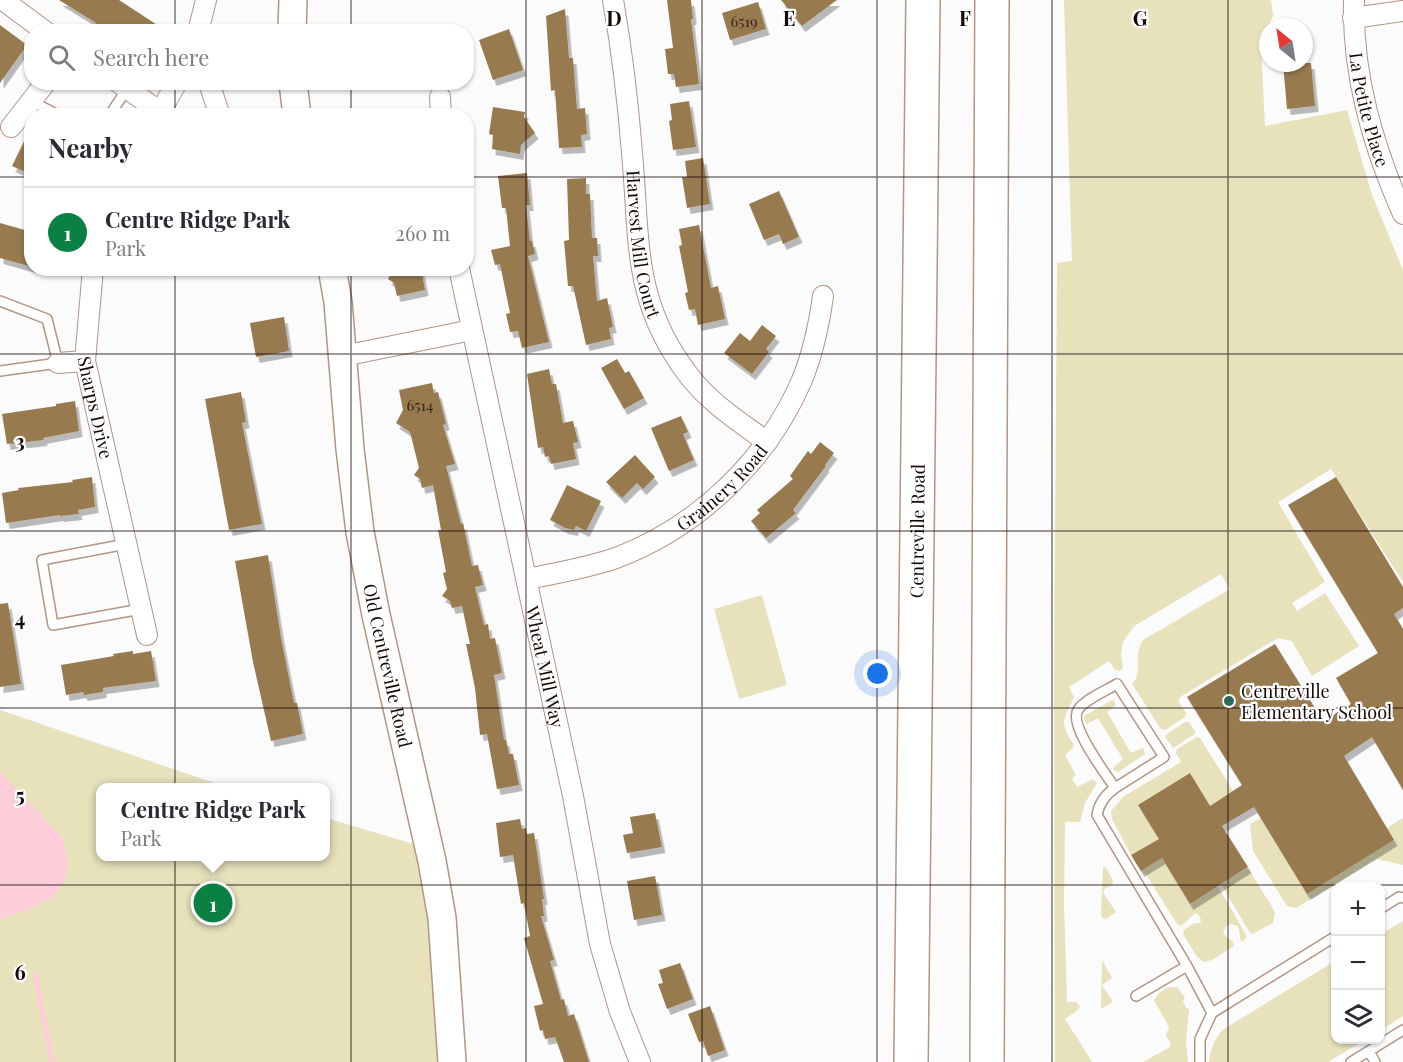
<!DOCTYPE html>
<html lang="en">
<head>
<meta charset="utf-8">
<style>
  body { margin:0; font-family:"Playfair Display",serif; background:#f2f2f3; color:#2b2b33 }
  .controls { position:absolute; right:18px; bottom:18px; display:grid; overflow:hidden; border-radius:12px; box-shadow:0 2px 4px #0004 }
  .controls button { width:54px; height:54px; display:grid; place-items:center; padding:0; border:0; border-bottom:2px solid #e1e1e2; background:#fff; color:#2b2b33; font:30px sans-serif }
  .compass { position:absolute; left:1259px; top:18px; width:54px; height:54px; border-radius:50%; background:#fff; box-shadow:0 2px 4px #0004; rotate:330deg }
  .you { position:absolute; left:878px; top:674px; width:21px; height:21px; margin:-15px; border:4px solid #fff; border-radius:50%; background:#1a73e8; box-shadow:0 0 0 9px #1a73e833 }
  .badge { display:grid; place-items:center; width:39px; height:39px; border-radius:50%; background:#0b8043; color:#fff; font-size:20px; font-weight:700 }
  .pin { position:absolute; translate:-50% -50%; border:3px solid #fff; box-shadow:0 2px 6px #0006 }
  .popup { position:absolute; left:96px; top:783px; width:234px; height:78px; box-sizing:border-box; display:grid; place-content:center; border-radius:12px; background:#fff; filter:drop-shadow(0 2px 4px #0005); font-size:20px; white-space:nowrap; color:#7c7c81 }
  .popup b { font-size:22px; color:#2b2b33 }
  .popup::after { content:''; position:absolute; left:50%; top:100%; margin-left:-12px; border:12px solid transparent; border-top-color:#fff }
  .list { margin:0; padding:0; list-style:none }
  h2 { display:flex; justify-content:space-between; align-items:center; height:78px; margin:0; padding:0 24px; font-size:26px }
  h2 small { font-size:20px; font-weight:400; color:#7c7c81 }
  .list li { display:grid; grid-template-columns:39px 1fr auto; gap:18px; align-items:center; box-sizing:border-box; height:90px; padding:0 24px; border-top:2px solid #e1e1e2 }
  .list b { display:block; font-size:22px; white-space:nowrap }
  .list p { margin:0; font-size:20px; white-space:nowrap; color:#7c7c81 }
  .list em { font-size:20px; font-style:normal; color:#7c7c81 }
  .icon { flex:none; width:33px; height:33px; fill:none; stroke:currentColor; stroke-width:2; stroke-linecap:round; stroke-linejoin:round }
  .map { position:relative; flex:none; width:1403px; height:1062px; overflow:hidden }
  .search { position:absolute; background:#fff; box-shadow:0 2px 4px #0004; left:24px; top:24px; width:450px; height:66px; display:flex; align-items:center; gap:15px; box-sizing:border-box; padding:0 21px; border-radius:24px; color:#7c7c81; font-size:22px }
  .panel { position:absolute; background:#fff; box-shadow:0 2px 4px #0004; left:24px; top:108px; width:450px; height:168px; border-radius:24px }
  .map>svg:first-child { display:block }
  .green { fill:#e7e1bc }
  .water { fill:#fdced9 }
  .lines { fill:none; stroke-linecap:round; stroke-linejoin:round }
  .stream { stroke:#fdced9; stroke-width:5 }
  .building { fill:#987a50; filter:url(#shadow) }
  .lane-casing { stroke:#b39583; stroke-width:12 }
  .street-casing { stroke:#b39583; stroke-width:22 }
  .secondary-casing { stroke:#b39583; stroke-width:30 }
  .highway-casing { stroke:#b39583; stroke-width:36 }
  .lane { stroke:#fff; stroke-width:9 }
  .street { stroke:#fff; stroke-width:20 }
  .secondary { stroke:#fff; stroke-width:27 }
  .highway { stroke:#fff; stroke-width:33 }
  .grid { fill:none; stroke:#140a05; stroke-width:1.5; stroke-opacity:0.55 }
  .poi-dot { fill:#2b6a58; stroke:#fff; stroke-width:2 }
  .labels { text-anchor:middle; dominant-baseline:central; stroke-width:4.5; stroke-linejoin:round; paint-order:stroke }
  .number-label { font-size:15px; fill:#352618 }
  .street-label { font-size:18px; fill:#140a05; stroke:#fff }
  .poi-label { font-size:18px; fill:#140a05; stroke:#fff; text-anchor:start }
  .grid-label { font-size:20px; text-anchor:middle; font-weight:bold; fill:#140a05; stroke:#fff; stroke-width:4.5; stroke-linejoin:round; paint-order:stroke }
</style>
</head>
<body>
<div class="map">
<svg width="1403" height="1062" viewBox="0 0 1403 1062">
  <defs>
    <filter id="shadow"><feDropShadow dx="3.5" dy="6" stdDeviation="0" flood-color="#0004"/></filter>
  </defs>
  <rect width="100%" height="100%" fill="#fbfbfb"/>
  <path class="green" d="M1064 0H1271L1273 16 1261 44 1265 126 1347 110 1372 195 1403 270V582L1331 469 1278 502 1325 582 1292 603 1297 611 1325 593 1359 646 1312 676 1292 641 1278 638 1180 697 1179 702 1186 713 1185 717 1165 730 1161 729 1132 684C1144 673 1132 658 1143 640L1230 589 1221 574 1134 626 1123 642 1121 656 1123 667 1120 671 1115 670 1109 661 1069 687 1074 697C1064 720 1058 721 1074 745L1073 748 1065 755 1076 775 1072 779 1077 787 1093 779 1097 783 1085 803 1080 822H1065L1064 903 1067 1002H1076L1080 1006 1078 1010 1065 1019 1092 1062H1055L1054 681 1057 263 1072 261Z
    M762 595 787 685 739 699 714 609Z
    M1112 700 1115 702V706L1107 712 1131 753 1143 748 1145 754 1118 772 1115 771 1113 768 1123 759 1098 718 1087 724 1084 720V716Z
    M0 710 226 787 100 788V856H326V818L417 845 433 947 439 1062H0Z
    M1185 722H1189L1195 731V734L1173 748 1165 737 1167 734Z
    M1197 737 1200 738 1233 791 1210 806 1190 773 1138 805 1159 839 1131 855 1112 819 1111 811 1123 797 1181 762 1176 753 1177 749Z
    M1261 818 1394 840 1387 828 1403 818V865L1377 859 1296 908 1287 906 1253 851 1250 824Z
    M1162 858 1190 904 1218 886 1246 935V939L1241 942 1238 926 1231 924 1226 926 1223 934 1233 942 1234 946 1212 960 1204 962 1197 957 1183 934 1184 930 1193 924 1200 923 1201 920 1199 915 1195 913 1181 926 1177 924 1147 876 1141 871Z
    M1103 867 1106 868 1113 880 1112 885 1103 890 1104 894 1116 912 1106 919 1102 918 1101 913Z
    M1248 868 1275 912 1273 923 1252 934 1250 933 1221 884Z
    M1403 921V1016L1381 1030V934Z
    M1102 960 1112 978 1102 985 1113 1002 1101 1009Z
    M1335 961 1336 1040H1365L1328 1062H1209C1210 1050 1215 1037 1224 1029Z
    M1168 987H1177L1185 998 1183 1001 1186 1008 1189 1009 1186 1043 1188 1062H1143L1170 1047 1171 1044 1166 1035 1169 1027 1154 1000 1159 993Z"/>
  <path class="water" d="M0 772 61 836C82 893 46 905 0 919Z"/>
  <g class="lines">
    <path class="stream" d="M35 974 52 1062"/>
  </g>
  <path class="building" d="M59 0H119L168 32H105L94 25 96 23Z
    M667 0H691L693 19H691L699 84 676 87 674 74H668L665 49 673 48Z
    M781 0H837L802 26Z
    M758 2 766 29 730 40 722 13Z
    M565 9 569 58H573L577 109 585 108 587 134 581 135 582 147 559 148 555 90 551 91 546 16Z
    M0 25 27 45 0 83Z
    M509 29 523 70 493 80 479 40Z
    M1283 63H1311L1315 106 1287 109Z
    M689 101 696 147 673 150 669 121 672 120 670 104Z
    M493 107 525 112 524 117 535 133 521 145 520 154 492 149 493 135 489 134Z
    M32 125V175L12 166Z
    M703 158 710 204 687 208 682 177H687L685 161Z
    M527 173 530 205H526L530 241H532L535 254 528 256 549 342 522 348 518 331 510 332 506 314 510 313 500 264 495 265 491 250 510 246 506 208H502L498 176Z
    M586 178V194H590L592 238H597L598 256H593L597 301 607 298 613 327 609 328 611 339 586 345 573 286H568L564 241 569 240 567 179Z
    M779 191 799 237 783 244 779 234 764 240 749 204Z
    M0 223 32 232V267L0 258Z
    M699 225 711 288 718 286 725 319 698 325 695 309 689 310 685 293 688 292 679 246 682 245 679 229Z
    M394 268H421L425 290 397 296 394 283 388 279Z
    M284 317 289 351 256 357 250 323Z
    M762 325 776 336 766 349 769 352 752 374 724 353 740 333 750 341Z
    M617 359 625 373 629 371 644 398 624 409 601 368Z
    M549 369 552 384H556L563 423 573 421 578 442 573 443 576 459 551 464 549 456 545 457 543 447 538 448 527 374Z
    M432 383 434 393 438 392 446 424 443 425 455 464 446 466 461 524 463 523 472 566 478 565 483 585 475 587 484 625 488 624 490 639 495 638 502 673 494 675 504 740H506L509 754H513L519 785 497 789 487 734 480 735 475 688 466 644H470L462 606 452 608 450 601 442 596 447 589 443 573 446 572 438 530H441L433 485 422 488 420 479 414 475 419 468 410 432 396 423 403 410 399 390Z
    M241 392 246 422 242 423 262 524 229 530 205 399Z
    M75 401 79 431 43 438 44 440 7 444 2 414 56 406V404Z
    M681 416 688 432 683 434 694 460 669 471 651 428Z
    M820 442 834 453 825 465 826 466 793 510 796 513 766 538 751 521 760 513 757 510 793 479 790 476 800 462 808 451 811 454Z
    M635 455 655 477 643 489 637 483 622 498 606 482Z
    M92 477 95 507 78 510 79 514 60 516V515L6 523 2 493 19 490 18 488 73 482 72 480Z
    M1336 477 1403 587V608L1394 614 1403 629V790L1372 737 1344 756 1394 840 1307 894 1254 807 1222 826 1248 867 1190 904 1162 858 1141 871 1131 855 1159 839 1138 805 1190 773 1210 806 1242 785 1187 697 1275 644 1323 721 1351 704 1336 678 1378 653 1288 505Z
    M567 485 601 501 586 531 576 526 574 530 565 528 550 520Z
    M268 555 281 638 294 703H297L303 734 271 741 253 662 235 561Z
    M8 603 21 684 0 687V604Z
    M133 651V654L151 651 156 681 103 688V692L84 695 83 692 66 695 61 665 114 656 113 654Z
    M655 813 662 847 627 853 623 835 633 833 630 817Z
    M520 819 522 829 526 828 527 834 534 833 544 899H542L544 916H541L554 960 550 961 561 1000 564 999 568 1016 574 1014 589 1062H564L555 1037 545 1039 543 1030 540 1031 534 1006 543 1004 524 938 530 936 524 903 521 904 513 855 500 857 496 823Z
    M655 876 662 915 634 920 627 881Z
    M680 963 693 999 667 1009 658 984 663 983 659 970Z
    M710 1006 725 1050 708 1056 703 1041 699 1042 688 1014Z"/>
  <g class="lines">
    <defs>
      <path id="lane" d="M31 101 60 116
        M109 116 127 89
        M0 301 47 319 58 363 0 371
        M126 544 42 560 53 625 141 609
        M1115 788C1106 774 1068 725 1078 710 1084 700 1107 690 1117 684L1164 757 1115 788C1105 795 1099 803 1097 815L1187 966 1212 1013
        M1380 909 1399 897 1403 898
        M1136 996 1187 966
        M1369 1051 1375 1062
        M1200 1062V1039L1212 1013 1336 936
        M1351 1062 1403 1030"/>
      <g id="street">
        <path d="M3 0 46 32"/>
        <path id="s1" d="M613 0C622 51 628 102 632 153 640 241 632 303 690 377 711 404 740 422 767 442"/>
        <path id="s2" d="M1354 0C1352 75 1373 146 1403 214"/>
        <path d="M1353 18 1403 11"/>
        <path d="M198 32 206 0"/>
        <path d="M118 82 160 112"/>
        <path d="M207 82 210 86 220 116"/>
        <path d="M440 97 441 116"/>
        <path d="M158 116 177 82"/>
        <path d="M11 127 46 82"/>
        <path id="s3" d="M93 268 85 361 147 635"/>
        <path id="s4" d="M459 268 573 796 600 944 620 1012 640 1062"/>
        <path d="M343 356 472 330"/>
        <path d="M58 363 85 361"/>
        <path id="s5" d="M527 579C557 573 587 568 616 558 698 527 767 461 802 380 813 353 819 325 823 296"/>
      </g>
      <g id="secondary">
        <path d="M292 32 293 0"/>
        <path d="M293 82 297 116"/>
        <path id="s6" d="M332 268 338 302 350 449 360 532 376 615 432 861 442 918 452 1062"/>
      </g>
      <g id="highway">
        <path id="s7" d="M911 1062 923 0"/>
        <path d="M987 1062 992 0"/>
      </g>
    </defs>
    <use href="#lane" class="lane-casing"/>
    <use href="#street" class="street-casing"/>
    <use href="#secondary" class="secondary-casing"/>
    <use href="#highway" class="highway-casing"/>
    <use href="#lane" class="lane"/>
    <use href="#street" class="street"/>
    <use href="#secondary" class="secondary"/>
    <use href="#highway" class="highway"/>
  </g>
  <path class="grid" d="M175 0V32M351 0V32M526 0V1062M702 0V1062M877 0V1062M1052 0V1062M1228 0V1062M175 82V116M351 82V116M0 177H32M466 177H1403M175 268V1062M351 268V1062M0 354H1403M0 531H1403M0 708H1403M0 885H1403"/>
  <circle class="poi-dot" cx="1229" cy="701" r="6"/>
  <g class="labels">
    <g class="number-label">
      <text x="744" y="21">6519</text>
      <text x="420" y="405">6514</text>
    </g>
    <g class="street-label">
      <text stroke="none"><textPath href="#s2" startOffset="111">La Petite Place</textPath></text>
      <text stroke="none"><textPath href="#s1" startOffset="246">Harvest Mill Court</textPath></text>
      <text stroke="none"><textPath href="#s3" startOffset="141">Sharps Drive</textPath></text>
      <text stroke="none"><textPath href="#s5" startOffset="220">Grainery Road</textPath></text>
      <text stroke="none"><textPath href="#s7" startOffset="531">Centreville Road</textPath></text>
      <text stroke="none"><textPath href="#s6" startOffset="402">Old Centreville Road</textPath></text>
      <text stroke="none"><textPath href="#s4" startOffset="408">Wheat Mill Way</textPath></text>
    </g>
    <g class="poi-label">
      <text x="1241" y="691">Centreville<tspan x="1241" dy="21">Elementary School</tspan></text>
    </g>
  </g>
  <g class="grid-label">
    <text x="614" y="26">D</text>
    <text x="789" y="26">E</text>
    <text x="965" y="26">F</text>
    <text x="1140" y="26">G</text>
    <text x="20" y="449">3</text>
    <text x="20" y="626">4</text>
    <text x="20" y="803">5</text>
    <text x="20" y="980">6</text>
  </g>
</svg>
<div class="controls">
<button>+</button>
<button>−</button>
<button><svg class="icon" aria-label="layers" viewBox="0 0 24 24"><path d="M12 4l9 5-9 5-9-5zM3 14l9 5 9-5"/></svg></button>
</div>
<svg class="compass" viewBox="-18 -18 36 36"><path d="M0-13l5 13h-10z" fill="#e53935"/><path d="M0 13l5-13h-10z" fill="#7c7c81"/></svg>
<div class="you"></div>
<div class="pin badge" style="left:213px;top:903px">1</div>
<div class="popup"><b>Centre Ridge Park</b>Park</div>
<div class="search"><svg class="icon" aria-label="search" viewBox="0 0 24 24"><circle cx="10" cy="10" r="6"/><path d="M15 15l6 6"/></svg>Search here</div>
<section class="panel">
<h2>Nearby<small></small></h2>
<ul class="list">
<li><span class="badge">1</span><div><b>Centre Ridge Park</b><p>Park</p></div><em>260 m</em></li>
</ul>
</section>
</div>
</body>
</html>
